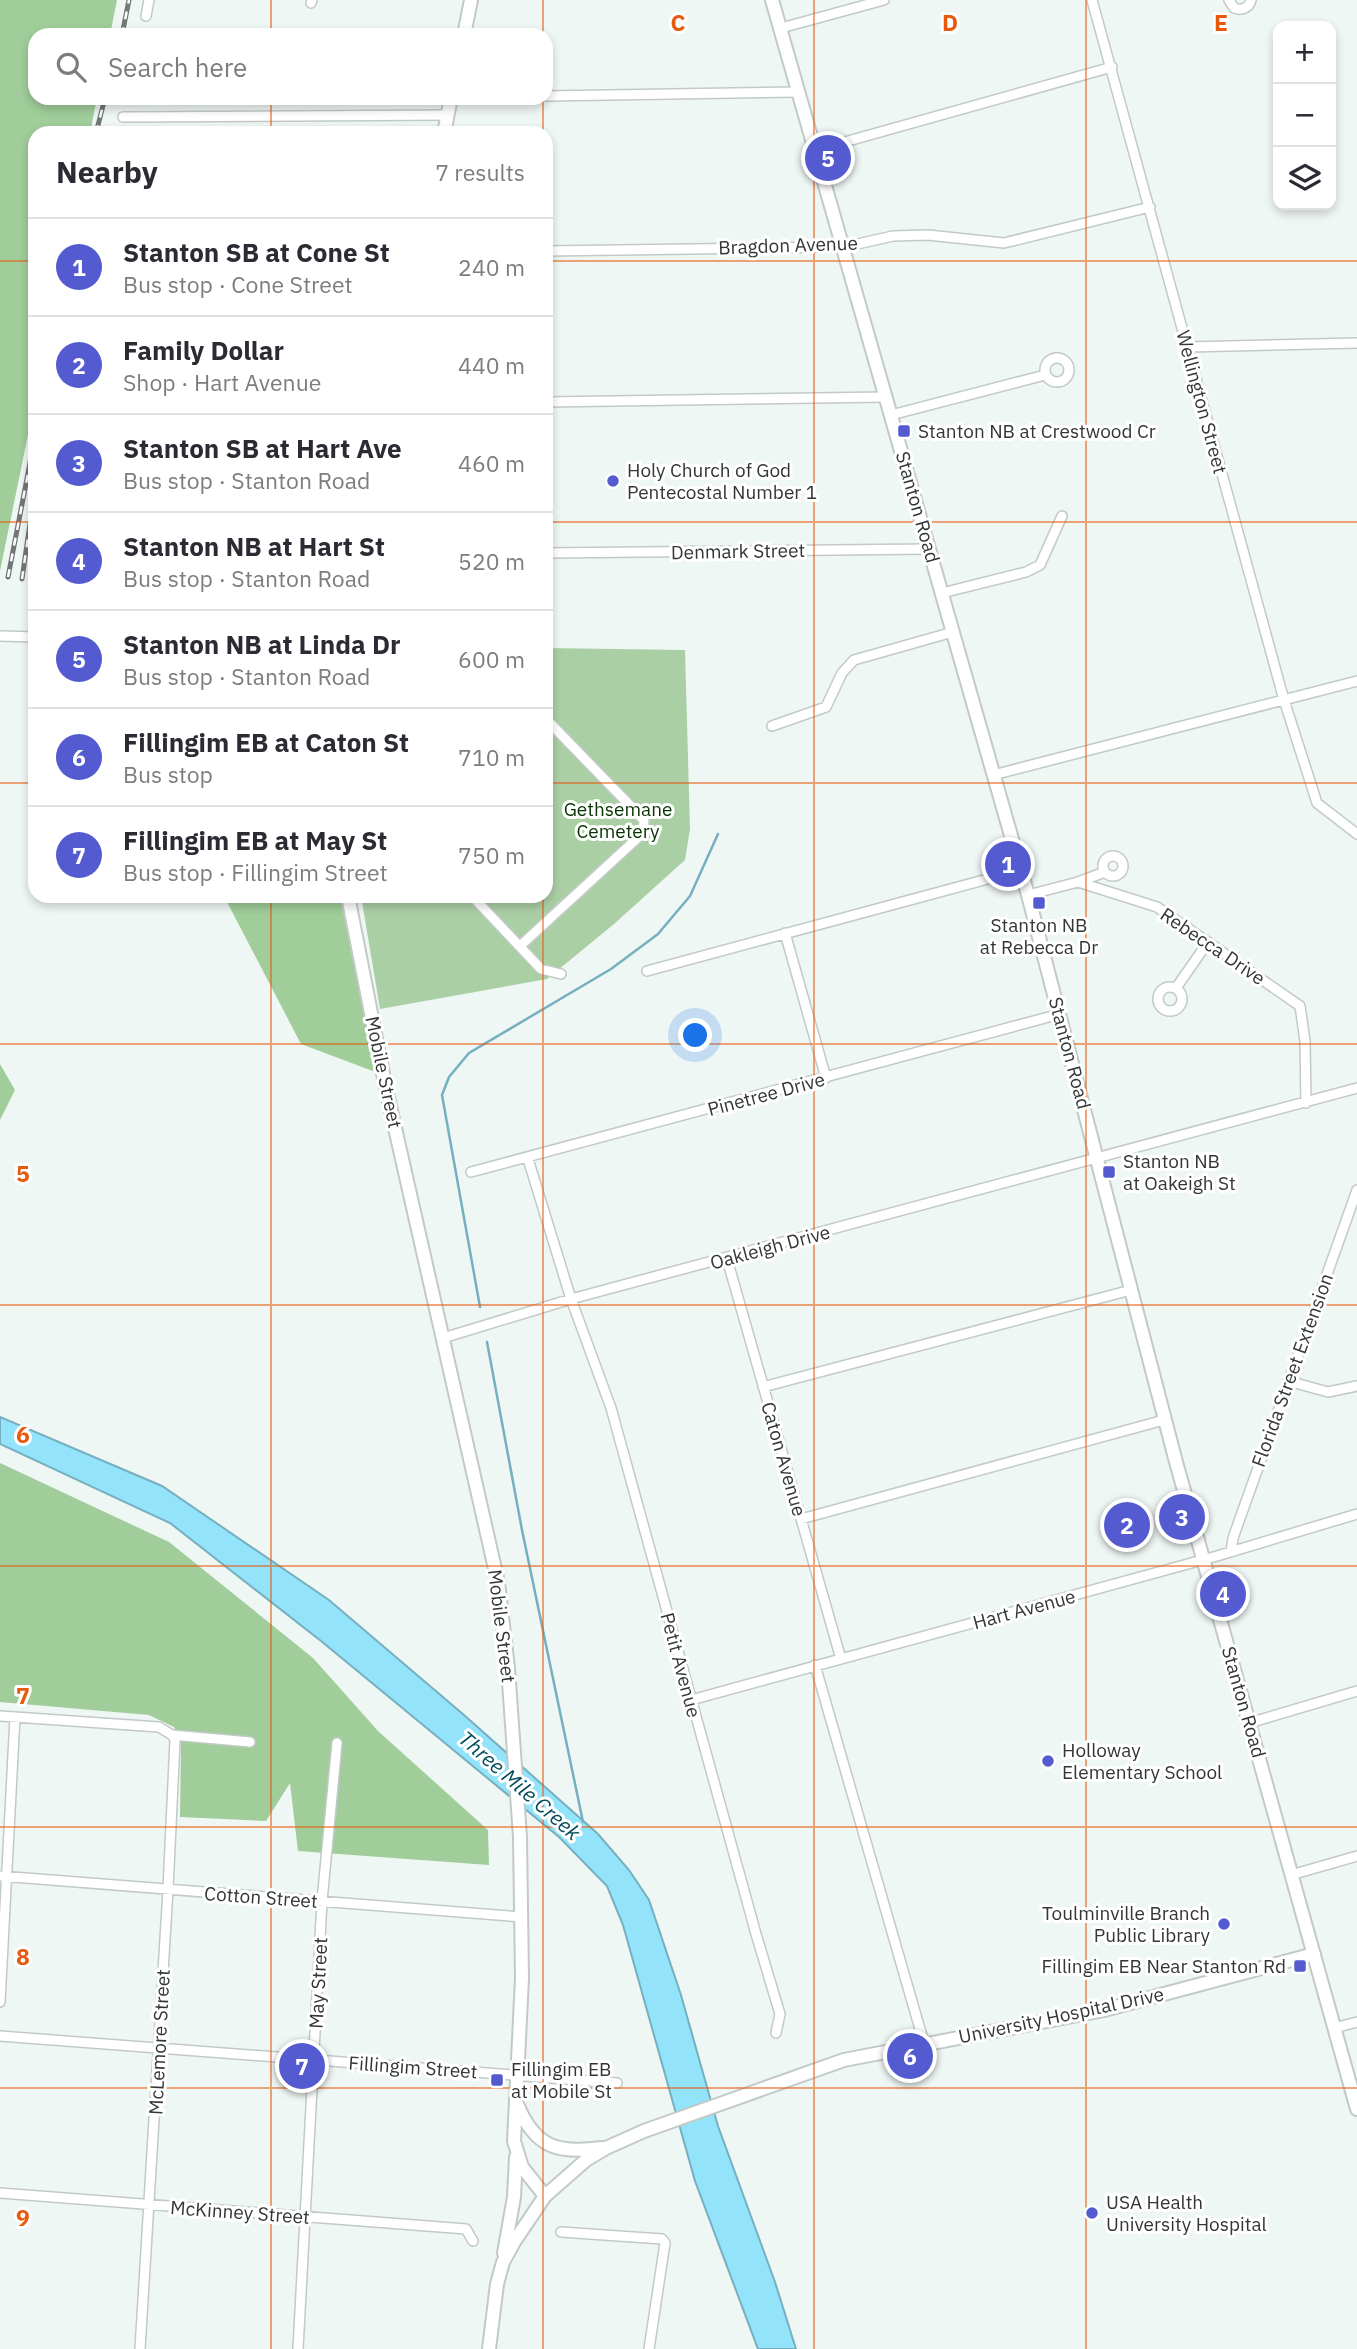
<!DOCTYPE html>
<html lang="en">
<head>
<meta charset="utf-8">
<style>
  body { margin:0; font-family:"IBM Plex Sans",sans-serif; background:#f2f2f3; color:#2b2b33 }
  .controls { position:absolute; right:21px; top:21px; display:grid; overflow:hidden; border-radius:14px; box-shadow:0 4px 10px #0003 }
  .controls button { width:63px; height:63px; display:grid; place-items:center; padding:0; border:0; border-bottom:2px solid #e1e1e2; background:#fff; color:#2b2b33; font:35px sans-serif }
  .you { position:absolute; left:696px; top:1036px; width:24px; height:24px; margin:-18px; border:5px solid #fff; border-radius:50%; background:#1a73e8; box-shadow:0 0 0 10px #1a73e833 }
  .badge { display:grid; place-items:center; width:46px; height:46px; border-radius:50%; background:#545ad0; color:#fff; font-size:23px; font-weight:700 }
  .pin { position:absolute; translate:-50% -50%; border:4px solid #fff; box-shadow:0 2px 7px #0006 }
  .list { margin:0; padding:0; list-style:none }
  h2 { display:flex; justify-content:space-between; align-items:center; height:91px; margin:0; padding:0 28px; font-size:30px }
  h2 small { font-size:23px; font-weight:400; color:#7c7c81 }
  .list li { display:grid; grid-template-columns:46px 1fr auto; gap:21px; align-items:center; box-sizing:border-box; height:98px; padding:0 28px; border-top:2px solid #e1e1e2 }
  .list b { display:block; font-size:26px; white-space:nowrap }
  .list p { margin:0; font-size:23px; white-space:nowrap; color:#7c7c81 }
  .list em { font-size:23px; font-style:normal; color:#7c7c81 }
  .icon { flex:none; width:38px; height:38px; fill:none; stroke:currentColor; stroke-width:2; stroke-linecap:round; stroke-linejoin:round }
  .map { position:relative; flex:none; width:1357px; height:2349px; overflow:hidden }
  .search { position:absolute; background:#fff; box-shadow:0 4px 10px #0003; left:28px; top:28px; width:525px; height:77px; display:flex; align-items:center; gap:18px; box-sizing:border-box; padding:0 24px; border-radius:21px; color:#7c7c81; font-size:26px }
  .panel { position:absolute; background:#fff; box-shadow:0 4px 10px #0003; left:28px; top:126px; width:525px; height:777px; border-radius:21px }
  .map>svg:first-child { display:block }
  .green { fill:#abcfa5 }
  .forest { fill:#a0cd9a }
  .water { fill:#93e3fa; stroke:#76afbf; stroke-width:2 }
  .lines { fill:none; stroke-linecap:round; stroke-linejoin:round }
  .stream { stroke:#76afbf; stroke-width:2.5 }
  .street-casing { stroke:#c2cac8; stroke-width:12 }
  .secondary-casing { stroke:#c2cac8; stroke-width:16 }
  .street { stroke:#fff; stroke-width:9 }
  .secondary { stroke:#fff; stroke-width:12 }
  .rail-casing { stroke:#727775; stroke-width:5 }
  .rail { stroke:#fff; stroke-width:2.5; stroke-dasharray:8; stroke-linecap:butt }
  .grid { fill:none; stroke:#e8590c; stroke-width:2; stroke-opacity:0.55 }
  .poi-dot { fill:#545ad0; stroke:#fff; stroke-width:2.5 }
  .labels { text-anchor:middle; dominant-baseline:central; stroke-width:6; stroke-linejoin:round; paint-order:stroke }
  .street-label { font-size:19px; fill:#333635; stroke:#fff }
  .poi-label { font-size:19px; fill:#333635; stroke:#fff; text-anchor:start }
  .park-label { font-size:19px; fill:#073502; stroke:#fff }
  .water-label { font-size:21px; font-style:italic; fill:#024c5c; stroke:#fff }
  .grid-label { font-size:23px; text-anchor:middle; font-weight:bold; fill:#e8590c; stroke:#fff; stroke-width:6; stroke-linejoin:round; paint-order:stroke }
</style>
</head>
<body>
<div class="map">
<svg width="1357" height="2349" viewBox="0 0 1357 2349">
  <rect width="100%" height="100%" fill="#eff7f5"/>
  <path class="green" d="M546 648 685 650 690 829 685 860 614 924 547 979 380 1009 361 896H546Z"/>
  <path class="forest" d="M0 0H117L110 35H35V98H97L90 133H35V401L0 571Z
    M215 896H340L378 1073 301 1044 227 902Z
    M0 1064 15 1090 0 1120Z
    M0 1463 169 1542 313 1658 378 1731 488 1830 489 1865 298 1851 290 1783 266 1821 180 1817 181 1743 174 1727 149 1715 0 1702Z"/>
  <path class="water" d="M0 1417 162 1486 329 1600 464 1715 598 1834 629 1870 649 1900 681 1995 718 2126 775 2282 796 2349H758L695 2181 623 1925 607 1886 559 1837 321 1641 170 1523 0 1444Z"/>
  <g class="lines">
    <path class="stream" d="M480 1307 442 1095 449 1077 469 1053 611 969 658 934 690 896 718 834
      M487 1342 522 1530 583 1822"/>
    <defs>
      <path id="street" d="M1092 0 1284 700 1317 803 1357 834
        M1229 0 1234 8C1242 11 1249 8 1251 0
        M311 3 312 0
        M146 16 149 0
        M781 28 884 0
        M546 96 799 92
        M123 117 448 115
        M816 150 1112 67
        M546 251 844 247 893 236 928 235 1004 243 1150 207
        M1187 347 1357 343
        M1045 370a12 12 0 1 1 24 0a12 12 0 1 1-24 0Z
        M546 402 886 397
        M891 415 1045 375
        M546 553 929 549
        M942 593 1026 572 1040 565 1062 516
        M0 636 35 637
        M772 726 826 707 842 673 854 660 953 632
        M993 775 1357 681
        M1103 866a10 10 0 1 1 20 0a10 10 0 1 1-20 0Z
        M1078 882 1105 872
        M1028 895 1078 882 1157 907 1300 1006 1305 1041 1306 1103
        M472 896 541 969 561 974
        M785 933 826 1078
        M520 946 643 833 644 820 546 719
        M647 971 1021 870
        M1158 999a12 12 0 1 1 24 0a12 12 0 1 1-24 0Z
        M1176 988 1208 942
        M528 1159 571 1299 611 1408 756 1934 780 2014 776 2033
        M471 1172 1060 1014
        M727 1259 841 1659
        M443 1338 571 1299 1357 1088
        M1288 1381 1328 1392 1357 1386
        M763 1387 1131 1290
        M801 1519 1164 1420
        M1231 1552 1233 1538 1357 1190
        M815 1665 924 2043
        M691 1700 1217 1556 1357 1514
        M0 1716 159 1727 172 1735 250 1742
        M1249 1723 1357 1691
        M1291 1875 1357 1856
        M0 1876 522 1917
        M0 2002 15 1717
        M1334 2028 1357 2022
        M0 2036 617 2083
        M0 2193 466 2229 473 2241
        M561 2232 662 2239 665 2243 649 2349
        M140 2349 168 1890 175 1740 172 1735
        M298 2349 322 1901 337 1743"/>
      <path id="secondary" d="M772 0 1028 895 1176 1462 1357 2109
        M464 35 471 0
        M444 133 451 98
        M348 896 385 1084 498 1582 508 1668 520 1837 522 1978 514 2141 522 2167 545 2196
        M517 2104C535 2148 558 2154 602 2148
        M504 2253 514 2197 516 2157
        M489 2349 497 2284 503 2262 514 2242 545 2196 586 2160 606 2148 644 2131 844 2060 1104 2010 1314 1954"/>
    </defs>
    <use href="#street" class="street-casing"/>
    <use href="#secondary" class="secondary-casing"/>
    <use href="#street" class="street"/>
    <use href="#secondary" class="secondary"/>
    <defs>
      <path id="rail" d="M122 35 129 0
        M96 133 105 98
        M8 577 35 437
        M22 579 35 489"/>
    </defs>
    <use href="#rail" class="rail-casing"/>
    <use href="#rail" class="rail"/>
  </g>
  <path class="grid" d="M271 0V35M543 0V35M814 0V2349M1086 0V2349M271 98V133M543 98V133M0 261H35M546 261H1357M0 522H35M546 522H1357M0 783H35M546 783H1357M271 896V2349M543 896V2349M0 1044H1357M0 1305H1357M0 1566H1357M0 1827H1357M0 2088H1357"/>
  <g class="poi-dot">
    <rect x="897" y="424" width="14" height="14" rx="3.5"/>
    <circle cx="613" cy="481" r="7"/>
    <rect x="1032" y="896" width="14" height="14" rx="3.5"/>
    <rect x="1102" y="1165" width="14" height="14" rx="3.5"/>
    <circle cx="1048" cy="1761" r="7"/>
    <circle cx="1224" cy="1924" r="7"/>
    <rect x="1293" y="1959" width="14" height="14" rx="3.5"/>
    <rect x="490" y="2073" width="14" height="14" rx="3.5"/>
    <circle cx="1092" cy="2213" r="7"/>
  </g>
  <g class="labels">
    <g class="street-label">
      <text transform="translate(788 245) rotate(-2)">Bragdon Avenue</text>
      <text transform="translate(1202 402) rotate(75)">Wellington Street</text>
      <text transform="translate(918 507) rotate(74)">Stanton Road</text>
      <text transform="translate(738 551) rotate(-1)">Denmark Street</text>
      <text transform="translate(1213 946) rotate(34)">Rebecca Drive</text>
      <text transform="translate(1070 1053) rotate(75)">Stanton Road</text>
      <text transform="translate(384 1072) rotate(78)">Mobile Street</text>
      <text transform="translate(766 1094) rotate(-15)">Pinetree Drive</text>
      <text transform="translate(770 1247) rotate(-15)">Oakleigh Drive</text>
      <text transform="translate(1292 1370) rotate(-70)">Florida Street Extension</text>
      <text transform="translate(784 1459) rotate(74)">Caton Avenue</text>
      <text transform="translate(1024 1609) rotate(-15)">Hart Avenue</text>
      <text transform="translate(502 1626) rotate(83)">Mobile Street</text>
      <text transform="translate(681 1665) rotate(75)">Petit Avenue</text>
      <text transform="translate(1244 1702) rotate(74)">Stanton Road</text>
      <text transform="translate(261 1897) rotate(4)">Cotton Street</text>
      <text transform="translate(318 1983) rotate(-87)">May Street</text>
      <text transform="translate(1061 2015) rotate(-12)">University Hospital Drive</text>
      <text transform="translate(159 2042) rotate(-87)">McLemore Street</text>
      <text transform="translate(413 2067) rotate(4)">Fillingim Street</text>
      <text transform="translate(240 2212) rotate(4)">McKinney Street</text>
    </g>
    <g class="poi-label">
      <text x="918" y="431">Stanton NB at Crestwood Cr</text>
      <text x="627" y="470">Holy Church of God<tspan x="627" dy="22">Pentecostal Number 1</tspan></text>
      <text x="1039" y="925" text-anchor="middle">Stanton NB<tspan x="1039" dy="22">at Rebecca Dr</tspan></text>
      <text x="1123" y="1161">Stanton NB<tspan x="1123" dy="22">at Oakeigh St</tspan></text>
      <text x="1062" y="1750">Holloway<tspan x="1062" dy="22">Elementary School</tspan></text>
      <text x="1210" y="1913" text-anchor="end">Toulminville Branch<tspan x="1210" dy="22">Public Library</tspan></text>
      <text x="1286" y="1966" text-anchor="end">Fillingim EB Near Stanton Rd</text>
      <text x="511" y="2069">Fillingim EB<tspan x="511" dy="22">at Mobile St</tspan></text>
      <text x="1106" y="2202">USA Health<tspan x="1106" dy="22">University Hospital</tspan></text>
    </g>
    <g class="park-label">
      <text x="618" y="809">Gethsemane<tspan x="618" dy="22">Cemetery</tspan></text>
    </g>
    <g class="water-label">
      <text transform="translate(520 1785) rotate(41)">Three Mile Creek</text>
    </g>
  </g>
  <g class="grid-label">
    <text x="678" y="31">C</text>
    <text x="950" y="31">D</text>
    <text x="1221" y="31">E</text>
    <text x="23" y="1182">5</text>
    <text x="23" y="1443">6</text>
    <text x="23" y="1704">7</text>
    <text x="23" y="1965">8</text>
    <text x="23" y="2226">9</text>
  </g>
</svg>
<div class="controls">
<button>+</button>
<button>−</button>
<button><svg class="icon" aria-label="layers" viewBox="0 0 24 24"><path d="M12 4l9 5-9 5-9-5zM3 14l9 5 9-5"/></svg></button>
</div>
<div class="you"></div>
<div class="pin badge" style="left:1008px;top:864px">1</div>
<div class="pin badge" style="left:1127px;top:1525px">2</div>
<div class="pin badge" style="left:1182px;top:1517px">3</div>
<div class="pin badge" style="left:1223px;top:1594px">4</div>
<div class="pin badge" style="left:828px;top:158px">5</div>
<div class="pin badge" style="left:910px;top:2056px">6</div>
<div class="pin badge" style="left:302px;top:2066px">7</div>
<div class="search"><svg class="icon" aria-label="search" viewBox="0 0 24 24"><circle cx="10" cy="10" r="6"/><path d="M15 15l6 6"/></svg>Search here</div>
<section class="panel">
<h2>Nearby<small>7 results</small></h2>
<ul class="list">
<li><span class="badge">1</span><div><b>Stanton SB at Cone St</b><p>Bus stop · Cone Street</p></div><em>240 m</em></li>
<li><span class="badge">2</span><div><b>Family Dollar</b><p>Shop · Hart Avenue</p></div><em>440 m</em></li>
<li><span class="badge">3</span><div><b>Stanton SB at Hart Ave</b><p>Bus stop · Stanton Road</p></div><em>460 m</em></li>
<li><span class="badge">4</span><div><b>Stanton NB at Hart St</b><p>Bus stop · Stanton Road</p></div><em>520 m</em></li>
<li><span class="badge">5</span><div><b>Stanton NB at Linda Dr</b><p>Bus stop · Stanton Road</p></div><em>600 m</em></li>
<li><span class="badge">6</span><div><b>Fillingim EB at Caton St</b><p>Bus stop</p></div><em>710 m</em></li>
<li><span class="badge">7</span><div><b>Fillingim EB at May St</b><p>Bus stop · Fillingim Street</p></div><em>750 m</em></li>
</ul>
</section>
</div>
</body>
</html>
